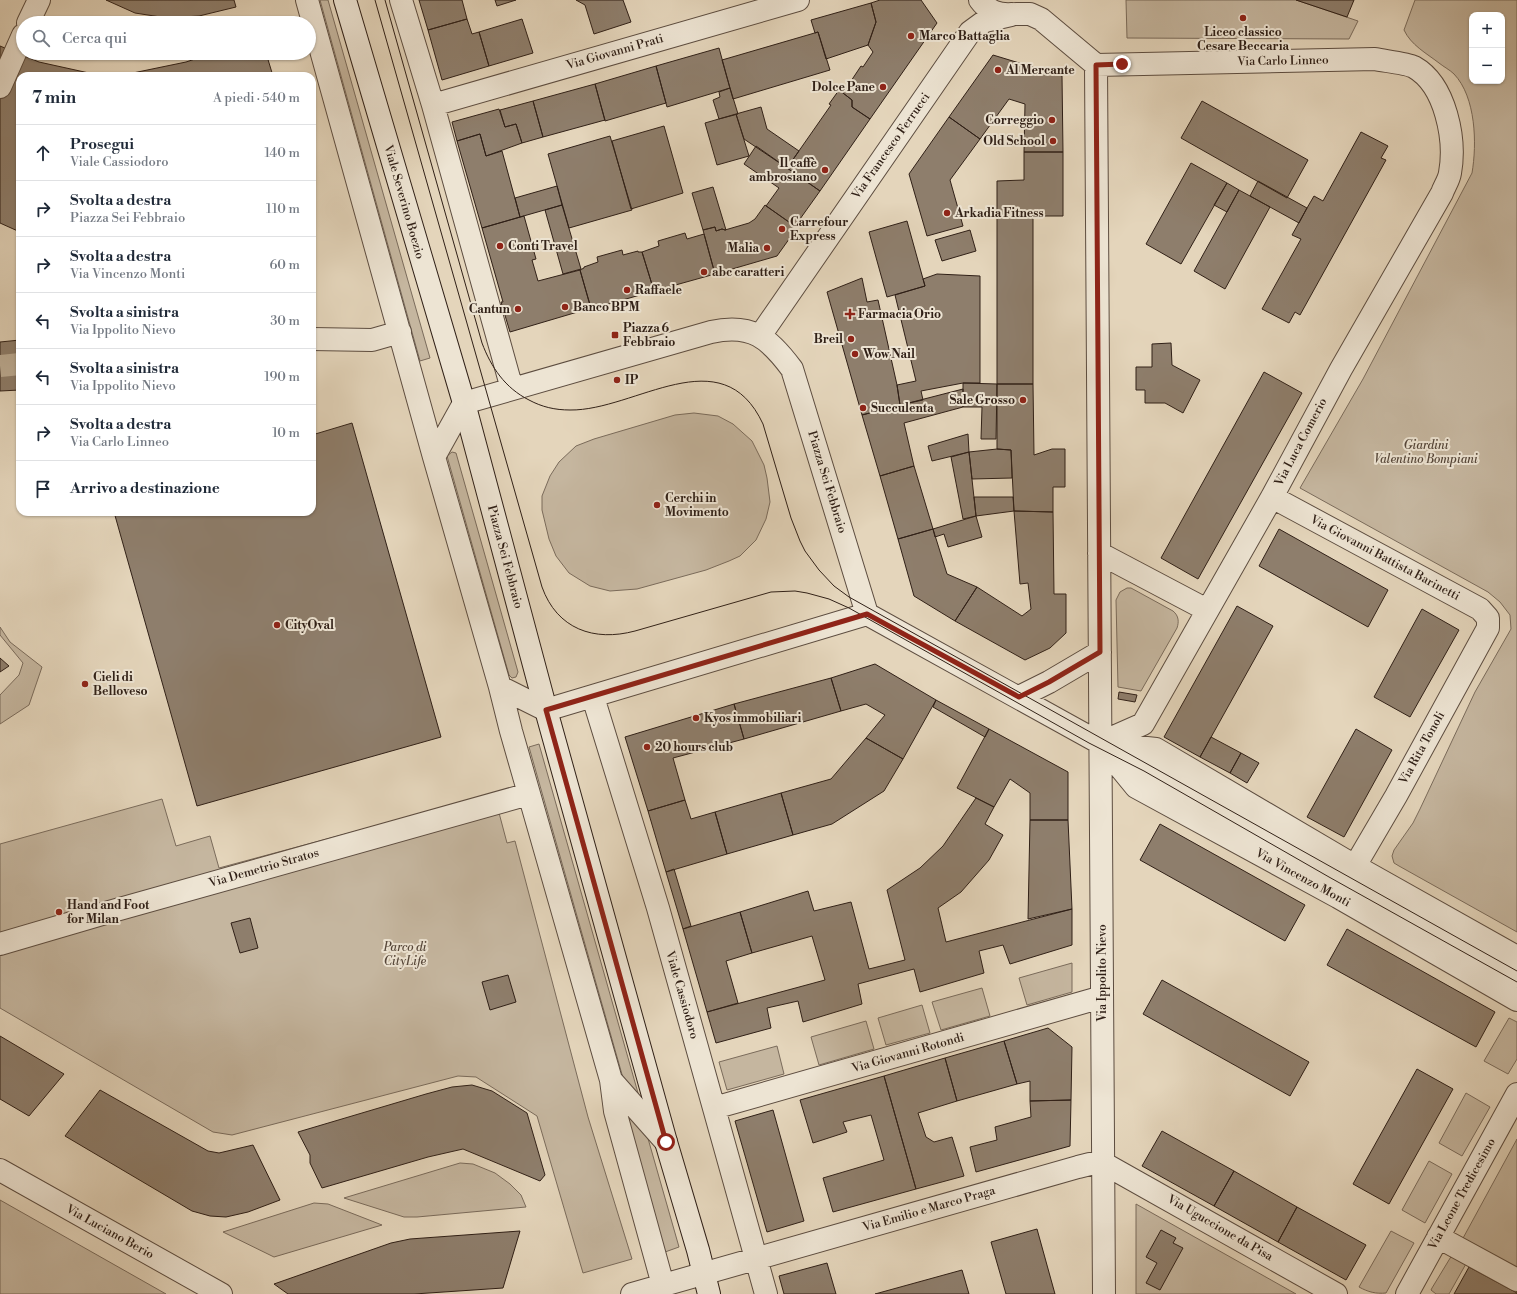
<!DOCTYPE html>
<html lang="it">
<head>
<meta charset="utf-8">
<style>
  body { margin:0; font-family:"Libre Bodoni",serif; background:#f2f2f3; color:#1f2937 }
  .controls { position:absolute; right:12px; top:12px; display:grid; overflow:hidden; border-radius:8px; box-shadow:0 1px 3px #0004 }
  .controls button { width:36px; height:36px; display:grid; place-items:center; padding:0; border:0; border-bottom:1px solid #e0e1e3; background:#fff; color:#1f2937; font:20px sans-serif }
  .stop { position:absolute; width:12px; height:12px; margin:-9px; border:3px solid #8f2418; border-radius:50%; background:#fff }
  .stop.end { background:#8f2418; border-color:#fff; box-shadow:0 1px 4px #0008 }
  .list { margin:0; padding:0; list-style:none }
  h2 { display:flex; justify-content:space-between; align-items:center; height:52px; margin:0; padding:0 16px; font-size:17px }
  h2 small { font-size:13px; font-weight:400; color:#747a83 }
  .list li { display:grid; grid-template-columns:26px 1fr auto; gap:12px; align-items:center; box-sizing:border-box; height:56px; padding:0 16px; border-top:1px solid #e0e1e3 }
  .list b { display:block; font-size:15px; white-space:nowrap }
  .list p { margin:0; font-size:13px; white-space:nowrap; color:#747a83 }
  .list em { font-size:13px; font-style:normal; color:#747a83 }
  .icon { flex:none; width:22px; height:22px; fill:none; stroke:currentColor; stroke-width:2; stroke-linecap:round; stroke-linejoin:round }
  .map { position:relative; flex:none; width:1517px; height:1294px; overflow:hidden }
  .search { position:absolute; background:#fff; box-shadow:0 1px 3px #0004; left:16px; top:16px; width:300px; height:44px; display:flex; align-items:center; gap:10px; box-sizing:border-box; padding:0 14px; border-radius:22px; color:#747a83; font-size:15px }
  .panel { position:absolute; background:#fff; box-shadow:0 1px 3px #0004; left:16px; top:72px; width:300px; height:444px; border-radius:12px }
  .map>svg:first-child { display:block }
  .green { fill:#c5b69f; stroke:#7a6b5b; fill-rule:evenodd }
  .building { fill:#8e7e6c; stroke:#302017 }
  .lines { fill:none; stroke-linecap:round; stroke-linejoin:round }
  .street-tunnel { stroke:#c0b19a; stroke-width:22; stroke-dasharray:22 11; stroke-linecap:butt }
  .street-casing { stroke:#5d4d40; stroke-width:24 }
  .secondary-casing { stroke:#302017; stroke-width:24 }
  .street { stroke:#ede4d3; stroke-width:22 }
  .secondary { stroke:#ede4d3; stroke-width:22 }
  .tram { stroke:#302017; stroke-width:1 }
  .route { stroke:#8f2418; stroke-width:5 }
  .poi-dot { fill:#8f2418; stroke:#ede4d3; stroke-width:1.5 }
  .labels { text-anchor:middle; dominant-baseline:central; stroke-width:4; stroke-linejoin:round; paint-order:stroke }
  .poi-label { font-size:12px; font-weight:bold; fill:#302017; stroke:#ede4d3; text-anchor:start }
  .street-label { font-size:12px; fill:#302017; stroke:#ede4d3 }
  .park-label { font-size:12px; font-style:italic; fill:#554639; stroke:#ede4d3 }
</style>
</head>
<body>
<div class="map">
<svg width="1517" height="1294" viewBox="0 0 1517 1294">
  <rect width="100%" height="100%" fill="#e4d5bb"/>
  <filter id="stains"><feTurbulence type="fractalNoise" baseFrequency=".005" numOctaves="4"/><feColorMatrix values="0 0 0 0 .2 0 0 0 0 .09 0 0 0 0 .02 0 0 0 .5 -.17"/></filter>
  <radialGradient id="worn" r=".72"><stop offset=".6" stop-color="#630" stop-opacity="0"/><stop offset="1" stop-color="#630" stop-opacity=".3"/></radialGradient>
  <path class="green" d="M320 0H328L430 358 420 361Z
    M1126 0H1296L1358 21 1349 39 1127 38Z
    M1415 0H1517V932L1399 866 1394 863 1392 856 1394 850 1413 823 1420 809 1475 692 1511 629 1510 615 1500 602 1488 592 1300 488 1363 379 1472 173C1477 144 1476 97 1454 74 1450 70 1444 67 1439 63 1426 53 1411 45 1404 30ZM1472 15H1502V81H1472Z
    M694 413 718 416 733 424 752 441 764 465 767 478 770 502 766 519 756 540 740 556 729 561 706 570 637 589 610 591 590 586 569 573 556 556 549 539 542 510V496L550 476 559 462 576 446 594 439 675 415Z
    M452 452 456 453 518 672 516 677 512 678 509 675 447 456Z
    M1127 588H1131L1173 611C1179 616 1179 622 1177 628L1141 691 1118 687 1116 600 1120 592Z
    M0 627 10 642 42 667 29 705 0 724V695L19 675 23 663 0 635Z
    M539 744 640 1100 623 1078 529 747Z
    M494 794 507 843 515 841 588 1117 632 1259 583 1273 537 1116 476 1077 458 1076 232 1135 213 1132 0 1008V844L162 799 176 846 210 836 219 868Z
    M1072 963V992L1027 1005 1019 978Z
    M982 988 990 1016 941 1030 932 1002Z
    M922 1005 930 1033 886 1045 878 1018Z
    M1509 1018 1517 1022V1059L1508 1074 1484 1061Z
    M866 1021 874 1049 819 1065 811 1037Z
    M777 1046 784 1074 727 1090 719 1062Z
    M1466 1093 1490 1107 1462 1156 1439 1143Z
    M625 1111 647 1135 679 1247 665 1252Z
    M1517 1139V1269L1462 1240Z
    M1429 1161 1452 1174 1425 1223 1402 1210Z
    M460 1163 473 1164 495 1173 510 1184 521 1195 526 1207 417 1217H404L344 1198Z
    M0 1200 166 1294H0Z
    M314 1203 328 1204 382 1225 274 1257 223 1232Z
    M1136 1204 1296 1294H1136Z
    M1391 1231 1414 1243 1386 1293C1376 1294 1368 1292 1359 1287Z
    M1452 1255 1467 1262 1449 1294H1436L1431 1290 1432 1288Z"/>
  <path class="building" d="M106 0H234L236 7 199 16 167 18 135 13Z
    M419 0H462L467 19 428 30Z
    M495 0H516L497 6Z
    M576 0H623L631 22 594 34 585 5Z
    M880 0H921L937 23 870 119 852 107V100L843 93 861 66 863 67 873 52 868 45 876 22 871 3Z
    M1296 0H1354L1347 17Z
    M871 3 876 22 868 45 826 59 818 32 815 33 811 20Z
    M467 19 472 34 479 32 489 66 442 80 428 30Z
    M522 19 533 53 489 66 479 32Z
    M818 32 830 70 733 99 722 60Z
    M0 46 39 62 98 75 128 74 186 62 213 53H266L273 76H20V232L0 223Z
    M719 48 730 88 667 107 656 66Z
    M993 55 1062 76 1063 152H1024L1025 104 1009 99 980 139 949 117Z
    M656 66 666 103 605 121 595 84Z
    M595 84 605 120 543 137 533 101Z
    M730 88 738 114 719 119 713 100 720 97 719 92Z
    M839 90 852 100V107L870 119 820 191 787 168 831 105 829 104Z
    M533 101 543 137 522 143 516 124 505 127 500 110Z
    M1202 101 1308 160 1287 198 1181 138Z
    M761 107 767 129 799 151 787 168 744 139 736 114Z
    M499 109 505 127 516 124 522 143 486 156 480 134 457 141 452 122Z
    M736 114 749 156 717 165 705 123Z
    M949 117 980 139 950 180 963 226 927 236 909 174Z
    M664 126 683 193 631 209 612 141Z
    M1361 132 1388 146 1381 158 1386 160 1300 315 1295 312 1289 323 1262 309 1301 239 1292 235 1307 208 1314 196 1323 201Z
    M480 134 486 156 502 151 520 217 482 228 457 141Z
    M610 136 632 210 569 228 548 154Z
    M756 146 820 191 795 226 766 206 779 188 744 164Z
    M1024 152H1063V216H997V181L1024 180Z
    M1191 163 1227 183 1181 264 1146 244Z
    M1258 181 1307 208 1299 223 1250 196Z
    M1227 183 1239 190 1227 212 1214 205Z
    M557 186 562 205 520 217 515 198Z
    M713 187 726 230H725L722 229 716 231 715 227 703 230 692 193Z
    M1239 190 1270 207 1225 289 1194 271Z
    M562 205 581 269 563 274 545 210Z
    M765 205 797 228 777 256 715 274 703 230 715 227 716 231 722 229 725 230 749 223 755 219Z
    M524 216 536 259 532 260 538 281 580 270 591 308 510 332 501 302H503L482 228Z
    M997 216H1033V384H997Z
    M907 221 925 286 887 297 869 232Z
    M970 230 976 251 942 261 935 240Z
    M685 233 687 239 704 234 715 274 654 291 642 252 659 246 658 241Z
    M622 250 623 255 638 251V252H642L654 291 591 309 580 270 584 268V267L598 262 597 257Z
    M937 274 980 276V383H963L921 391 923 400 900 405 897 385 916 381 895 295 925 286 923 279Z
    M862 278 867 302 878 300 897 385 900 405 862 415 827 292Z
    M20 340V390L0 391V342Z
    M1171 343 1172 365 1200 380 1183 413 1165 403H1145V390H1136V367H1152V344Z
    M1264 372 1302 393 1198 579 1161 558Z
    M963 383 997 384 996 439H981L982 407H963Z
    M997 384H1033L1034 455 1052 449H1065V487H1053V512L1014 511 1011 450 997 449Z
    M963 389V407L904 423 914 466 880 476 862 415Z
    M352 423 441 737 197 806 114 512H312V435Z
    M968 434 969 452 932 461 928 446Z
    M997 449 1011 450 1012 478 972 479 969 452Z
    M969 452 976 516 963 519 951 457Z
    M914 466 933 529 898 539 880 476Z
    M974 497H1013L1014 511 976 516Z
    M1014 511 1053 512 1054 594H1066V633L1050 648 1025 660 955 621 977 587 1022 616 1031 609 1028 583 1020 584Z
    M976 516 982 537 948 547 944 534 935 537 933 529Z
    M933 529 947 574 977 587 955 621 914 596 898 539Z
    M1279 529 1388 590 1368 627 1259 566Z
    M1237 606 1273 626 1200 757 1164 737Z
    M1422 609 1459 630 1410 717 1374 697Z
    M0 658 9 666 0 672Z
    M875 664 936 700 903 759 866 738 885 715 866 704 841 711 831 678Z
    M831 678 841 711 744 739 734 704Z
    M1119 692 1137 695 1135 702 1118 699Z
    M936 700 989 729 985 737 933 707Z
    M734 704 744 739 673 758 685 800 648 811 625 737Z
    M989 729 1068 772V820H1030V793L1010 779 994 807 957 788Z
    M1356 729 1392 750 1344 837 1307 817Z
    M1211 737 1241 753 1230 773 1200 757Z
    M866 738 903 759 884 791 832 824 793 835 781 793 831 779Z
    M1241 753 1259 763 1247 783 1230 773Z
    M781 793 793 835 727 854 715 812Z
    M976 798 994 807 985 824 1003 835 989 860 961 892 938 908 946 942 1072 909V945L1010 964 1003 945 979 951 984 973 920 992 914 969 858 984 862 1004 803 1022 798 1001 767 1008 771 1028 716 1043 707 1012 825 980 812 936 752 953 740 912 808 891 814 911 851 902 869 969 905 960 887 890 920 868 943 846Z
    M685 800 691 819 715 812 727 854 666 872 648 811Z
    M1030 820H1068L1072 909 1028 919Z
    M1160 824 1305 905 1285 941 1140 860Z
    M674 869 691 926 683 929 666 872Z
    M740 912 752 953 726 961 738 1003 707 1012 683 929Z
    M250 918 258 948 240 953 231 923Z
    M1347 929 1495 1012 1476 1047 1327 965Z
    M508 975 516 1002 490 1010 482 982Z
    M1162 980 1309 1062 1290 1096 1143 1014Z
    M1048 1028 1072 1047 1071 1100 1030 1101V1081L1017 1084 1004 1041Z
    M0 1036 64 1074 29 1116 0 1099Z
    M1004 1041 1017 1084 957 1101 945 1058Z
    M945 1058 957 1101 918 1113 926 1137 934 1142 952 1137 964 1176 916 1189 884 1076Z
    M1417 1069 1453 1089 1389 1204 1353 1184Z
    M884 1076 916 1189 833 1212 823 1178 884 1160 871 1115 843 1122 847 1132 813 1143 800 1100Z
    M472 1085 492 1091 527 1113 545 1175 540 1181 463 1149 428 1157 322 1188 310 1163V1155L298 1132 426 1094 452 1087Z
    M100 1090 208 1151 219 1153 253 1145 280 1200 248 1212 226 1217 210 1216 192 1211 65 1136Z
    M1071 1100 1070 1146 976 1172 970 1147 997 1140 995 1127 1031 1117 1030 1101Z
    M773 1110 804 1221 767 1232 735 1121Z
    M1162 1131 1234 1171 1214 1206 1142 1166Z
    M1234 1171 1297 1207 1278 1242 1214 1206Z
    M1297 1207 1366 1245 1346 1280 1278 1242Z
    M1037 1229 1055 1294H1006L991 1242Z
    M1161 1230 1176 1238 1173 1243 1183 1248 1160 1290 1146 1283 1157 1263 1146 1257Z
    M520 1231 503 1288 414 1294H288L274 1284 391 1243 410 1239Z
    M827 1263 836 1294H784L779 1276Z
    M1469 1267 1517 1293V1294H1454Z
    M962 1270 969 1294H875Z"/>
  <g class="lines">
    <path class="street-tunnel" d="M0 366 20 364"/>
    <defs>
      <path id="street" d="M307 0 434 457 500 687 511 731 611 1080 615 1111 663 1285
        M401 0 433 105 512 389
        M980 0C988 11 998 15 1012 14
        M1016 14H1030L1041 19 1096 65
        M28 23 39 0
        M1096 65 1104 1294
        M1096 65 1375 59C1384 61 1406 63 1414 67 1446 85 1456 140 1450 173 1449 180 1444 187 1442 193L1341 369 1272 497 1143 724 1100 743
        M0 87 23 35
        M433 105 798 0
        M760 336 970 32 985 21 1011 15
        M312 339 372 340 400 332
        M434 457 464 403 711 332C752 323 769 338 792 369L867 614
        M1272 497 1480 609 1488 618V628L1396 796 1355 866
        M1099 553 1207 610
        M867 614 1100 743 1136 787 1338 897 1517 1000
        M500 687 546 710 867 614
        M593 697 658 908 766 1294
        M1019 697 1049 682 1100 652
        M1110 744 1156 749 1355 866 1517 957
        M1112 749 1517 976
        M0 944 109 912 529 794
        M611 1080 666 1142
        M714 1108 1102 997
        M1103 1163 1336 1294
        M0 1170 221 1294
        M1438 1237 1517 1280
        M632 1294 1078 1167 1090 1164 1103 1163
        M1407 1294 1517 1094"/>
      <path id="secondary" d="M345 0 464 403 546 710 666 1142 698 1250 709 1294"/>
    </defs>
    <use href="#street" class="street-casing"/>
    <use href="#secondary" class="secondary-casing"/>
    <use href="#street" class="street"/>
    <use href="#secondary" class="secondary"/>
    <path class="tram" d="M375 0 542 587C557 629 594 642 635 631L771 592 795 591 807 593 829 599 849 608 1089 743 1144 771 1329 877 1517 982
      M385 0 482 343C491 367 505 388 529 400 542 407 555 410 570 410 635 411 722 336 763 424L791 518 800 541 805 551 819 570 834 586 849 597 1517 971"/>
  </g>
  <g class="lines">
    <path class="route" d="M666 1142 546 710 867 614 1019 697 1049 682 1100 652 1096 65 1122 64"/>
  </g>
  <g class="poi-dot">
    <circle cx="1243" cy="18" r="4"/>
    <circle cx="911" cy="36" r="4"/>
    <circle cx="998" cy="70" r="4"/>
    <circle cx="883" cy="87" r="4"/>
    <circle cx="1052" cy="120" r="4"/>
    <circle cx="1053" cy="141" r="4"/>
    <circle cx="825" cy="170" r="4"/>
    <circle cx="947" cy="213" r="4"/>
    <circle cx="782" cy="229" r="4"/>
    <circle cx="500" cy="246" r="4"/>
    <circle cx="767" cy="248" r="4"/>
    <circle cx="704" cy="272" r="4"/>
    <circle cx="627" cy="290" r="4"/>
    <circle cx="565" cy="307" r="4"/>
    <circle cx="518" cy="309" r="4"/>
    <path d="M848 308h4v4h4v4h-4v4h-4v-4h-4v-4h4z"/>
    <rect x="611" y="331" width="8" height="8" rx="2"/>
    <circle cx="851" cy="339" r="4"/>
    <circle cx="855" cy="354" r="4"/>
    <circle cx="617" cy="380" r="4"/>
    <circle cx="1023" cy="400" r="4"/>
    <circle cx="863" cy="408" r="4"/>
    <circle cx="657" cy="505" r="4"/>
    <circle cx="277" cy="625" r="4"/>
    <circle cx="85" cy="684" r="4"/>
    <circle cx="696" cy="718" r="4"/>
    <circle cx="647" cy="747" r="4"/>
    <circle cx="59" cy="912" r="4"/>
  </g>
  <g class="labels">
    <g class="poi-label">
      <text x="1243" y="32" text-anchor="middle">Liceo classico<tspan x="1243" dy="14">Cesare Beccaria</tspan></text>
      <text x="919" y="36">Marco Battaglia</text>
      <text x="1006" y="70">Al Mercante</text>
      <text x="875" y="87" text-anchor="end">Dolce Pane</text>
      <text x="1044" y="120" text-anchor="end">Correggio</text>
      <text x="1045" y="141" text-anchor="end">Old School</text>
      <text x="817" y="163" text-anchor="end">Il caffè<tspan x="817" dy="14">ambrosiano</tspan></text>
      <text x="955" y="213">Arkadia Fitness</text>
      <text x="790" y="222">Carrefour<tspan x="790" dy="14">Express</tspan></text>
      <text x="508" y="246">Conti Travel</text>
      <text x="759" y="248" text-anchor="end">Malia</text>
      <text x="712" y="272">abc caratteri</text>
      <text x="635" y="290">Raffaele</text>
      <text x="573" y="307">Banco BPM</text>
      <text x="510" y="309" text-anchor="end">Cantun</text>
      <text x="858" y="314">Farmacia Orio</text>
      <text x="623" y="328">Piazza 6<tspan x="623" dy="14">Febbraio</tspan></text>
      <text x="843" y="339" text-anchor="end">Breil</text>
      <text x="863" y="354">Wow Nail</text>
      <text x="625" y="380">IP</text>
      <text x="1015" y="400" text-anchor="end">Sale Grosso</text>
      <text x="871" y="408">Succulenta</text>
      <text x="665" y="498">Cerchi in<tspan x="665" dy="14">Movimento</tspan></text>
      <text x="285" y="625">CityOval</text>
      <text x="93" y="677">Cieli di<tspan x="93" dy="14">Belloveso</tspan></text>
      <text x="704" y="718">Kyos immobiliari</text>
      <text x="655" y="747">20 hours club</text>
      <text x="67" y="905">Hand and Foot<tspan x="67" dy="14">for Milan</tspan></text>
    </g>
    <g class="street-label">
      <text transform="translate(615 52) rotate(-16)">Via Giovanni Prati</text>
      <text transform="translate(1283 61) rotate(-1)">Via Carlo Linneo</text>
      <text transform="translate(891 146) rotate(-55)">Via Francesco Ferrucci</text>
      <text transform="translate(404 202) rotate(74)">Viale Severino Boezio</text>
      <text transform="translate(1301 442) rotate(-62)">Via Luca Comerio</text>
      <text transform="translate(827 482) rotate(73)">Piazza Sei Febbraio</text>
      <text transform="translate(505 557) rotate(75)">Piazza Sei Febbraio</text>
      <text transform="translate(1385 558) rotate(28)">Via Giovanni Battista Barinetti</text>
      <text transform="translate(1422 748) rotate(-61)">Via Rita Tonoli</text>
      <text transform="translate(264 868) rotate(-16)">Via Demetrio Stratos</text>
      <text transform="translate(1303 878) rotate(29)">Via Vincenzo Monti</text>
      <text transform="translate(1102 973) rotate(-90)">Via Ippolito Nievo</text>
      <text transform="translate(682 995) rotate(74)">Viale Cassiodoro</text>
      <text transform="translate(908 1053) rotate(-16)">Via Giovanni Rotondi</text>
      <text transform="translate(1462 1194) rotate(-61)">Via Leone Tredicesimo</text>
      <text transform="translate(929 1209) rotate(-16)">Via Emilio e Marco Praga</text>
      <text transform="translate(1220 1228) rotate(30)">Via Uguccione da Pisa</text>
      <text transform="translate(110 1232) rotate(29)">Via Luciano Berio</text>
    </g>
    <g class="park-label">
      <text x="1426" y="445">Giardini<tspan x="1426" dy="14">Valentino Bompiani</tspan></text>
      <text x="405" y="947">Parco di<tspan x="405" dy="14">CityLife</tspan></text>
    </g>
  </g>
  <rect width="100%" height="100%" filter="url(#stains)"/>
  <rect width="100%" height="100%" fill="url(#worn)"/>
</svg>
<div class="controls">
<button>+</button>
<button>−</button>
</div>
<div class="stop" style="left:666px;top:1142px"></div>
<div class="stop end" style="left:1122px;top:64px"></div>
<div class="search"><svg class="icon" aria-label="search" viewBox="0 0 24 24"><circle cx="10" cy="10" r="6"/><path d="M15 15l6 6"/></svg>Cerca qui</div>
<section class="panel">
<h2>7 min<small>A piedi · 540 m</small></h2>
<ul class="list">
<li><svg class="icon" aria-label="ahead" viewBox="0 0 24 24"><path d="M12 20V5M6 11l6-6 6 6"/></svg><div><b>Prosegui</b><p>Viale Cassiodoro</p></div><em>140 m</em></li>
<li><svg class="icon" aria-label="right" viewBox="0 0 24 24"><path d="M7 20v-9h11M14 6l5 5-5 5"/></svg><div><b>Svolta a destra</b><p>Piazza Sei Febbraio</p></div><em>110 m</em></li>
<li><svg class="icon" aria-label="right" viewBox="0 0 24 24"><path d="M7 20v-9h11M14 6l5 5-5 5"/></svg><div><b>Svolta a destra</b><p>Via Vincenzo Monti</p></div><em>60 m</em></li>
<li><svg class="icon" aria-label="left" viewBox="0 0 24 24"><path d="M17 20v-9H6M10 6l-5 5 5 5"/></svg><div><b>Svolta a sinistra</b><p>Via Ippolito Nievo</p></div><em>30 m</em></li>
<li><svg class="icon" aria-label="left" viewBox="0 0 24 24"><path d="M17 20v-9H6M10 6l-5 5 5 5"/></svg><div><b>Svolta a sinistra</b><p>Via Ippolito Nievo</p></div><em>190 m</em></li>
<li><svg class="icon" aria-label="right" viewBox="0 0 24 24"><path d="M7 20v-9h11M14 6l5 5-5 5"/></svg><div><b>Svolta a destra</b><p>Via Carlo Linneo</p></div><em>10 m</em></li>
<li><svg class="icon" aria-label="arrive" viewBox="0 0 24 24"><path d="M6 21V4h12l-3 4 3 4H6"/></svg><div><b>Arrivo a destinazione</b></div></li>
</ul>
</section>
</div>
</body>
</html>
